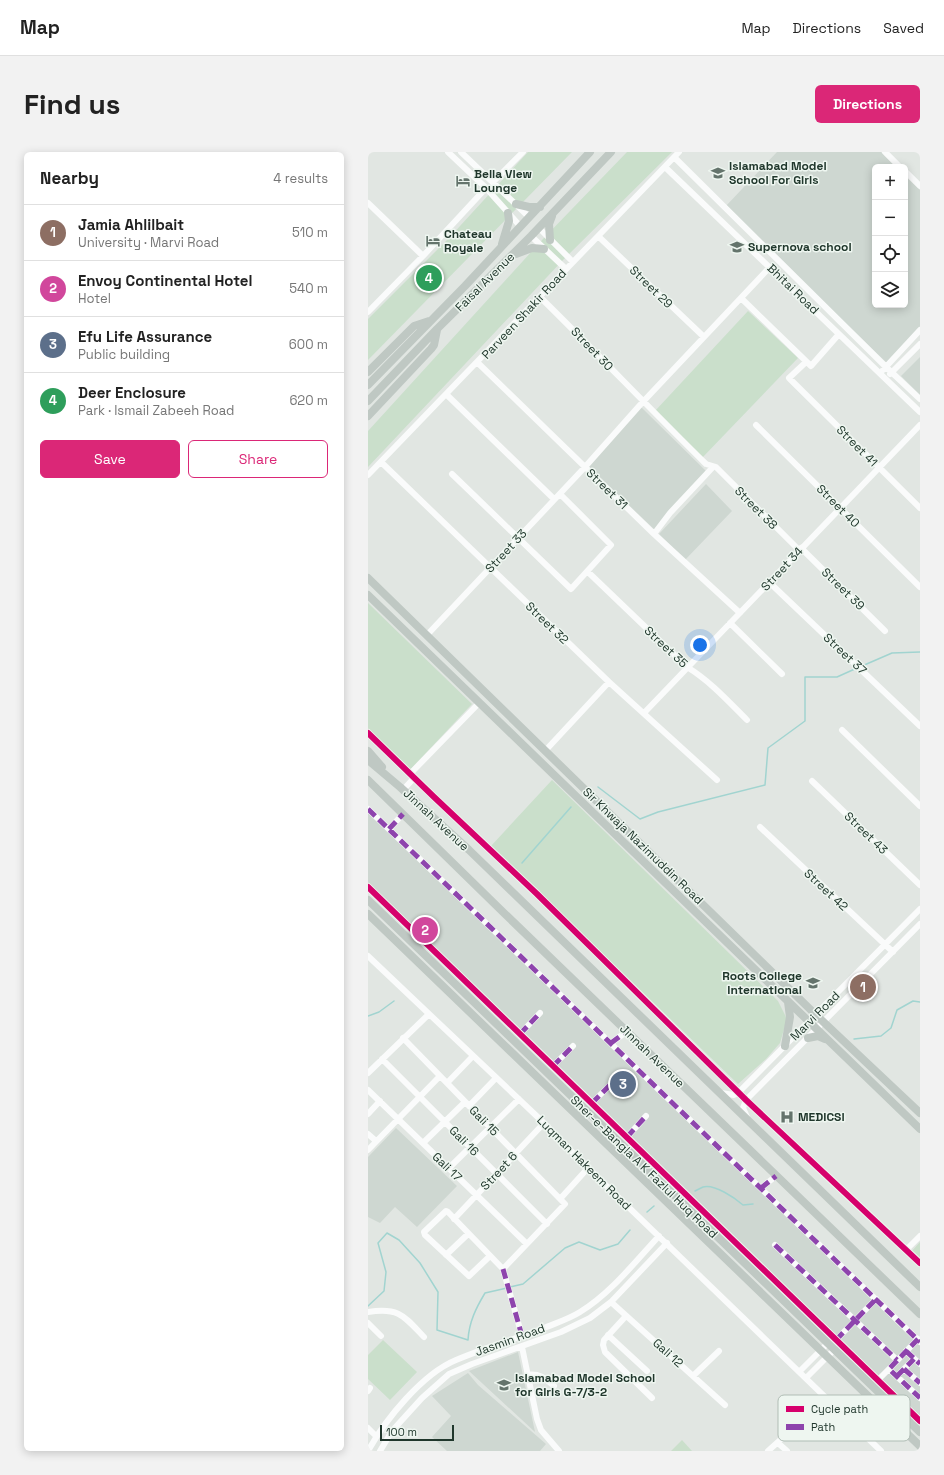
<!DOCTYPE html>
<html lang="en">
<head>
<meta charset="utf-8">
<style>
  body { margin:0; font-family:"Space Grotesk",sans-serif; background:#f2f2f2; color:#222 }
  .controls { position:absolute; right:12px; top:12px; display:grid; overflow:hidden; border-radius:6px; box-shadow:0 2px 10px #0003 }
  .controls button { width:36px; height:36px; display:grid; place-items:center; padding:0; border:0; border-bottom:1px solid #e0e0e0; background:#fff; color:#222; font:20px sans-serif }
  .scale { position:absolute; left:12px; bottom:10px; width:74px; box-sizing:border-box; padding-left:4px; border:2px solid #20372c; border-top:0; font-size:11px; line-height:14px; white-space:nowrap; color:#20372c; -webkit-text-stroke:3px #eef6f0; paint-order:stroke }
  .you { position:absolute; left:332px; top:493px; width:14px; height:14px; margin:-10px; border:3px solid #fff; border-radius:50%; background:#1a73e8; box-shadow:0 0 0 6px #1a73e833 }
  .badge { display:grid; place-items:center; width:26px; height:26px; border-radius:50%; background:#db2777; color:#fff; font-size:13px; font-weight:700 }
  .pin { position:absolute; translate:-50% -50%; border:2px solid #fff; box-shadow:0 1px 4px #0006 }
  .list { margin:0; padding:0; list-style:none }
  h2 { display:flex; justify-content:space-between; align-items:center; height:52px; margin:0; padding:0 16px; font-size:17px }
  h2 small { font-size:13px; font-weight:400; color:#767676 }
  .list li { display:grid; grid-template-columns:26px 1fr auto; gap:12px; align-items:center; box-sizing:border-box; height:56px; padding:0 16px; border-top:1px solid #e0e0e0 }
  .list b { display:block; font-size:15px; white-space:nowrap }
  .list p { margin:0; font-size:13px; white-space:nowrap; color:#767676 }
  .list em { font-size:13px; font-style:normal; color:#767676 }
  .actions { display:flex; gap:8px; padding:12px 16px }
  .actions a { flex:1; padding:9px 0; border:1px solid #db2777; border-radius:6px; text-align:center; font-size:14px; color:#db2777 }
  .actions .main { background:#db2777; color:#fff }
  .icon { flex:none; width:22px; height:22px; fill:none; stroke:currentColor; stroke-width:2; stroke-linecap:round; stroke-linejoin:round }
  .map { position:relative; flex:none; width:552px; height:1299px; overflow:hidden; border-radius:6px }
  header { display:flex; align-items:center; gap:24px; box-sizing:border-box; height:56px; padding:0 20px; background:#fff; border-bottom:1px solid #e0e0e0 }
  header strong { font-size:19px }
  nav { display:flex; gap:22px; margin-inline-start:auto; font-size:14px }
  .intro { display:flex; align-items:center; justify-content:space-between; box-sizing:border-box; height:96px; padding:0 24px }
  h1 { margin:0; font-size:28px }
  .button { padding:10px 18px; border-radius:6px; background:#db2777; color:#fff; font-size:14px; font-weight:700 }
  main { display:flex; gap:24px; padding:0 24px }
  aside { flex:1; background:#fff; border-radius:6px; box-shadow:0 2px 10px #0003 }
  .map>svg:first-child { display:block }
  .built { fill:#ced7d1 }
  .green { fill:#cadfcb }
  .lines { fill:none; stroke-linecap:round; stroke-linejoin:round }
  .stream { stroke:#a1d4d0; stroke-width:1.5 }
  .minor { stroke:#fafbfb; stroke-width:6 }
  .major { stroke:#bfc8c3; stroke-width:8 }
  .quiet { stroke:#8e44ad; stroke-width:5; stroke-dasharray:10 5; stroke-linecap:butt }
  .cycleway-casing { stroke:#eef6f0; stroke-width:8 }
  .cycleway { stroke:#d6006c; stroke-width:6 }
  .labels { text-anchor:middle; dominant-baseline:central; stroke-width:3; stroke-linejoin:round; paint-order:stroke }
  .poi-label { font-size:12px; font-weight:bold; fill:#20372c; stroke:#eef6f0; text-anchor:start }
  .street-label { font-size:12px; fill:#20372c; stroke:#eef6f0 }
  .key { fill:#eef6f0; stroke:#b0bdb5; stroke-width:1 }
  .key-label { font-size:11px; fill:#20372c }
</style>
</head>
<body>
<header>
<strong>Map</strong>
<nav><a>Map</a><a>Directions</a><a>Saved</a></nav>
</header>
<div class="intro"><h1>Find us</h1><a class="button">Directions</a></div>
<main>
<aside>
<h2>Nearby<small>4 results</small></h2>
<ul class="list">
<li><span class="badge" style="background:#8d6e63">1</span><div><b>Jamia Ahlilbait</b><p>University · Marvi Road</p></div><em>510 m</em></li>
<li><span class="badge" style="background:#d1479c">2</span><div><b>Envoy Continental Hotel</b><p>Hotel</p></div><em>540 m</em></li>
<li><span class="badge" style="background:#5c6f8a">3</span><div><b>Efu Life Assurance</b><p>Public building</p></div><em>600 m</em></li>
<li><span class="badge" style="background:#2e9e5b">4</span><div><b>Deer Enclosure</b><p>Park · Ismail Zabeeh Road</p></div><em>620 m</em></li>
</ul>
<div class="actions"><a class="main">Save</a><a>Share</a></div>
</aside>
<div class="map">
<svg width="552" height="1299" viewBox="0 0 552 1299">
  <rect width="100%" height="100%" fill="#e1e6e2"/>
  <path class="built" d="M409 0H513L528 15H507V153H537V24L552 38V181L521 213 357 55Z
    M552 205V243L533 224Z
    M273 255 341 322 287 378 219 314Z
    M338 332 364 359 317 408 291 382Z
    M0 657 552 1190V1269L0 735Z
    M28 976 89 1034 49 1075 27 1055 12 1071 0 1065V1005Z
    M150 1200 167 1280 101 1219Z
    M100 1221 110 1233 178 1292 172 1299H79L64 1285 83 1264 64 1244Z"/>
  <path class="green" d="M160 0H204L0 208V167L81 86Z
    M259 0H304L195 108 0 315V279L175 87Z
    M380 159 430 206 334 306 287 259Z
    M0 451 104 552 41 619 0 581Z
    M184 628 410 849 419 867 412 891 398 907 370 932 123 694Z
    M552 1090V1108L543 1100Z
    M15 1188 49 1220 22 1248 0 1227V1203Z
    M314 1288 324 1299H303Z"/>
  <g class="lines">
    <path class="stream" d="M494 514 524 501 552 500
      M230 635 272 667 290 660 397 633 400 596 437 569V525H469L489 516
      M154 711 203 655
      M0 864 11 860 26 849
      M486 887 513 884 523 876 529 858 545 849 552 850
      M327 1039C329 1038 333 1036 335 1035 347 1032 367 1046 375 1053L385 1052
      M279 1060 286 1054
      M142 1135 155 1132 197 1096 211 1090 232 1098 250 1092 262 1078
      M0 1154 16 1139 18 1120 10 1091 19 1081 31 1088 52 1111 70 1140 69 1178 100 1188C101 1170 108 1156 117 1141L139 1136"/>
    <path class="minor" d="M80 0 118 36 152 74
      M93 0 161 65
      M517 0 532 15
      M306 5 518 215 552 247
      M297 15 552 260
      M537 19 552 34
      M125 30 155 0
      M0 51 55 104
      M171 76 205 110
      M163 84 198 117
      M230 84 336 185
      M172 145C228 200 282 257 338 312L348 315 431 398
      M373 146 443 214 471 182
      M0 160 55 104 118 36
      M438 210 421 226 552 356
      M110 211 286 382 372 461
      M515 218 552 178
      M522 222 552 192
      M79 243 186 347
      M388 273 552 435
      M13 310 241 530 349 628
      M84 322 203 437 243 393 192 342
      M0 323 311 0
      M286 382 302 361 345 315
      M433 396 517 479
      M220 420 319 515C342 529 360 549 379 568
      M402 431 552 574
      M362 471 414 522
      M59 483 217 315 272 253 402 115
      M276 561 552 273
      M474 578 552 654
      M0 581 66 645 169 742 378 948 552 1111
      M177 599 241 530
      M42 622 111 551
      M444 629 552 733
      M35 638 46 626
      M0 657 552 1190
      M392 675 525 800
      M21 677 35 662
      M0 735 552 1269
      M0 804 176 971 220 1016 513 1299
      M152 882 172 861
      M35 886 197 1052 135 1117
      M243 891 258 880
      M14 907 179 1072
      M185 914 205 894
      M0 921 61 862
      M79 931 105 904
      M0 938 159 1092
      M353 941 366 943 371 940 552 757
      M224 951 244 931
      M101 954 128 926
      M0 962 12 949
      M379 965 375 956 378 948 552 772
      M0 982 8 989
      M259 985 278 964
      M55 991 97 950
      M0 998 72 924
      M81 1016 151 947
      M393 1036 408 1024
      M192 1047 220 1016
      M86 1067 176 971
      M407 1093 529 1208
      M538 1098 552 1084
      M78 1103 100 1082
      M122 1104 101 1124 57 1083 56 1080 78 1059 80 1060 135 1117 154 1184
      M243 1150 357 1253
      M0 1160C31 1155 36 1164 56 1185
      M258 1164 236 1188 235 1193 237 1200 284 1246
      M0 1171 13 1184
      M240 1183 279 1219
      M550 1187 521 1217 552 1246
      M154 1195 169 1267 173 1278 191 1299
      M538 1199 552 1212
      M536 1217 552 1231
      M431 1220 459 1192 464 1191
      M159 1223C171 1221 177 1226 186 1234
      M325 1224 351 1199
      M529 1224 546 1207
      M438 1226 466 1198V1190L468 1188 508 1147
      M510 1228 521 1217
      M0 1239 2 1236
      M0 1276 8 1284
      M410 1291 419 1299
      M0 1299C17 1268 54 1222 88 1208 116 1196 147 1187 176 1176 188 1171 201 1167 212 1160 242 1142 267 1110 291 1084
      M12 1299 24 1279 54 1246 81 1222 104 1212 193 1180 222 1166 243 1150 299 1091
      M400 1299 459 1246"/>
    <path class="major" d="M148 52 161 55H172
      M182 88 181 72 184 64
      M134 92 141 69 140 61
      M148 102 164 96 176 97
      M0 220 46 174 61 169
      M0 233 97 134 222 0
      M0 249 69 177 163 84 243 0
      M0 264 63 197 66 193 69 178
      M0 426 448 863 552 961
      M0 443 552 977
      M0 599 14 615
      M0 608 32 635 101 698 552 1135
      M0 628 137 762 552 1162
      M0 748 552 1280
      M0 762 552 1294
      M440 886 450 884 457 887
      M417 894 422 865 420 850"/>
    <path class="quiet" d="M0 657 552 1190
      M21 677 35 662
      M152 882 172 861
      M243 891 258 880
      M185 914 205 894
      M224 951 244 931
      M259 985 278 964
      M393 1036 408 1024
      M407 1093 529 1208
      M135 1117 154 1184
      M550 1187 521 1217 552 1246
      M468 1188 508 1147
      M538 1199 552 1212
      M536 1217 552 1231
      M529 1224 546 1207"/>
    <defs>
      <path id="cycleway" d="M0 581 66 645 169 742 378 948 552 1111
        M0 735 552 1269"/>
    </defs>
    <use href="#cycleway" class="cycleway-casing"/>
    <use href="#cycleway" class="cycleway"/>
  </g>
  <defs>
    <symbol id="school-bare" viewBox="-9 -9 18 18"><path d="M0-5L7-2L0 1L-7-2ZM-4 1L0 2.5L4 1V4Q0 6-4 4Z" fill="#64746c" stroke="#eef6f0" stroke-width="2.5" paint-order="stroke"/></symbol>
    <symbol id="hotel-bare" viewBox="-9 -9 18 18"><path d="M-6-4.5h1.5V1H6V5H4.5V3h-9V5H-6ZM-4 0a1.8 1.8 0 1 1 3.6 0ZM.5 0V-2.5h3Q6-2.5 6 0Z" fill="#64746c" stroke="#eef6f0" stroke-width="2.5" paint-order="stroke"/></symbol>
    <symbol id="university-bare" viewBox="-9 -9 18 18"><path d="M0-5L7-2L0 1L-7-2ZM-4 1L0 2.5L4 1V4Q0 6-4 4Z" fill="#64746c" stroke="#eef6f0" stroke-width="2.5" paint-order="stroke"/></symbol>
    <symbol id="hospital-bare" viewBox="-9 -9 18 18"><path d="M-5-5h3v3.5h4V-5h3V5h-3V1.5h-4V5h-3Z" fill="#64746c" stroke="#eef6f0" stroke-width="2.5" paint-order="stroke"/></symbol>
  </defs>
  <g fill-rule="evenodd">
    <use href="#school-bare" x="340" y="11" width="20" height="20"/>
    <use href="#hotel-bare" x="85" y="19" width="20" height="20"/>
    <use href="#hotel-bare" x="55" y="79" width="20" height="20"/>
    <use href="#school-bare" x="359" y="85" width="20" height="20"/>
    <use href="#university-bare" x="435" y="821" width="20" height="20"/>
    <use href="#hospital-bare" x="409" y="955" width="20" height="20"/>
    <use href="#school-bare" x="126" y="1223" width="20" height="20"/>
  </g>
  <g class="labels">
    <g class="poi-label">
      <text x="361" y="14">Islamabad Model<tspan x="361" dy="14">School For Girls</tspan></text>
      <text x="106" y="22">Bella View<tspan x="106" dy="14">Lounge</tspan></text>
      <text x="76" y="82">Chateau<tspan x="76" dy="14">Royale</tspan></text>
      <text x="380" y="95">Supernova school</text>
      <text x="434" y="824" text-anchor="end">Roots College<tspan x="434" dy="14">International</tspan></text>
      <text x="430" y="965">MEDICSi</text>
      <text x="147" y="1226">Islamabad Model School<tspan x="147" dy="14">for Girls G-7/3-2</tspan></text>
    </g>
    <g class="street-label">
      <text transform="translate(117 130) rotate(-45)">Faisal Avenue</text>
      <text transform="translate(283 135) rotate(44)">Street 29</text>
      <text transform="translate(425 137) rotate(44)">Bhitai Road</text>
      <text transform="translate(156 162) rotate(-47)">Parveen Shakir Road</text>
      <text transform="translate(224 197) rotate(46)">Street 30</text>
      <text transform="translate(489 294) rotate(45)">Street 41</text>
      <text transform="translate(239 337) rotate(44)">Street 31</text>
      <text transform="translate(470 354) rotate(45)">Street 40</text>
      <text transform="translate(388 356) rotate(45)">Street 38</text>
      <text transform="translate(138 399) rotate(-47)">Street 33</text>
      <text transform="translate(414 417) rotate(-47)">Street 34</text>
      <text transform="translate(475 437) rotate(44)">Street 39</text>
      <text transform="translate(179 471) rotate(44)">Street 32</text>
      <text transform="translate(298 495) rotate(43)">Street 35</text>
      <text transform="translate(477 502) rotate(43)">Street 37</text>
      <text transform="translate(68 668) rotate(43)">Jinnah Avenue</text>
      <text transform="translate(498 681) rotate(44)">Street 43</text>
      <text transform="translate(275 694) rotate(44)">Sir Khwaja Nazimuddin Road</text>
      <text transform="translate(458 738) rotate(43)">Street 42</text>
      <text transform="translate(447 864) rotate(-45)">Marvi Road</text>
      <text transform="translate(284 904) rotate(44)">Jinnah Avenue</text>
      <text transform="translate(116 969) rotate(46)">Gali 15</text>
      <text transform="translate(96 989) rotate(45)">Gali 16</text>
      <text transform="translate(216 1011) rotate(45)">Luqman Hakeem Road</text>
      <text transform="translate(79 1015) rotate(44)">Gali 17</text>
      <text transform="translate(276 1015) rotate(44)">Sher-e-Bangla A K Fazlul Huq Road</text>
      <text transform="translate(131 1019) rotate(-47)">Street 6</text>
      <text transform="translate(142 1188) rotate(-20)">Jasmin Road</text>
      <text transform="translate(300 1201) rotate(42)">Gali 12</text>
    </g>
  </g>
  <rect x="410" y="1243" width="132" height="46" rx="6" class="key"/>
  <rect x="418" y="1254" width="18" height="6" fill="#d6006c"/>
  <rect x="418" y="1272" width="18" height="6" fill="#8e44ad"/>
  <g class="key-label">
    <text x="443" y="1261">Cycle path</text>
    <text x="443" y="1279">Path</text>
  </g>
</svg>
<div class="controls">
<button>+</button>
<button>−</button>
<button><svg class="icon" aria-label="locate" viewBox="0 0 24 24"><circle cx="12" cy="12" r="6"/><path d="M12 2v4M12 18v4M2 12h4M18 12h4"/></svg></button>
<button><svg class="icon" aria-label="layers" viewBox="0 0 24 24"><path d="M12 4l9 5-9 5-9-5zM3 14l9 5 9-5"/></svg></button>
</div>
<div class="scale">100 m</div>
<div class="you"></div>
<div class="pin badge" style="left:495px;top:835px;background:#8d6e63">1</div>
<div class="pin badge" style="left:57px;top:778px;background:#d1479c">2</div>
<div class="pin badge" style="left:255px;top:932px;background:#5c6f8a">3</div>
<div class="pin badge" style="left:61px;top:126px;background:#2e9e5b">4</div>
</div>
</main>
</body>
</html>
